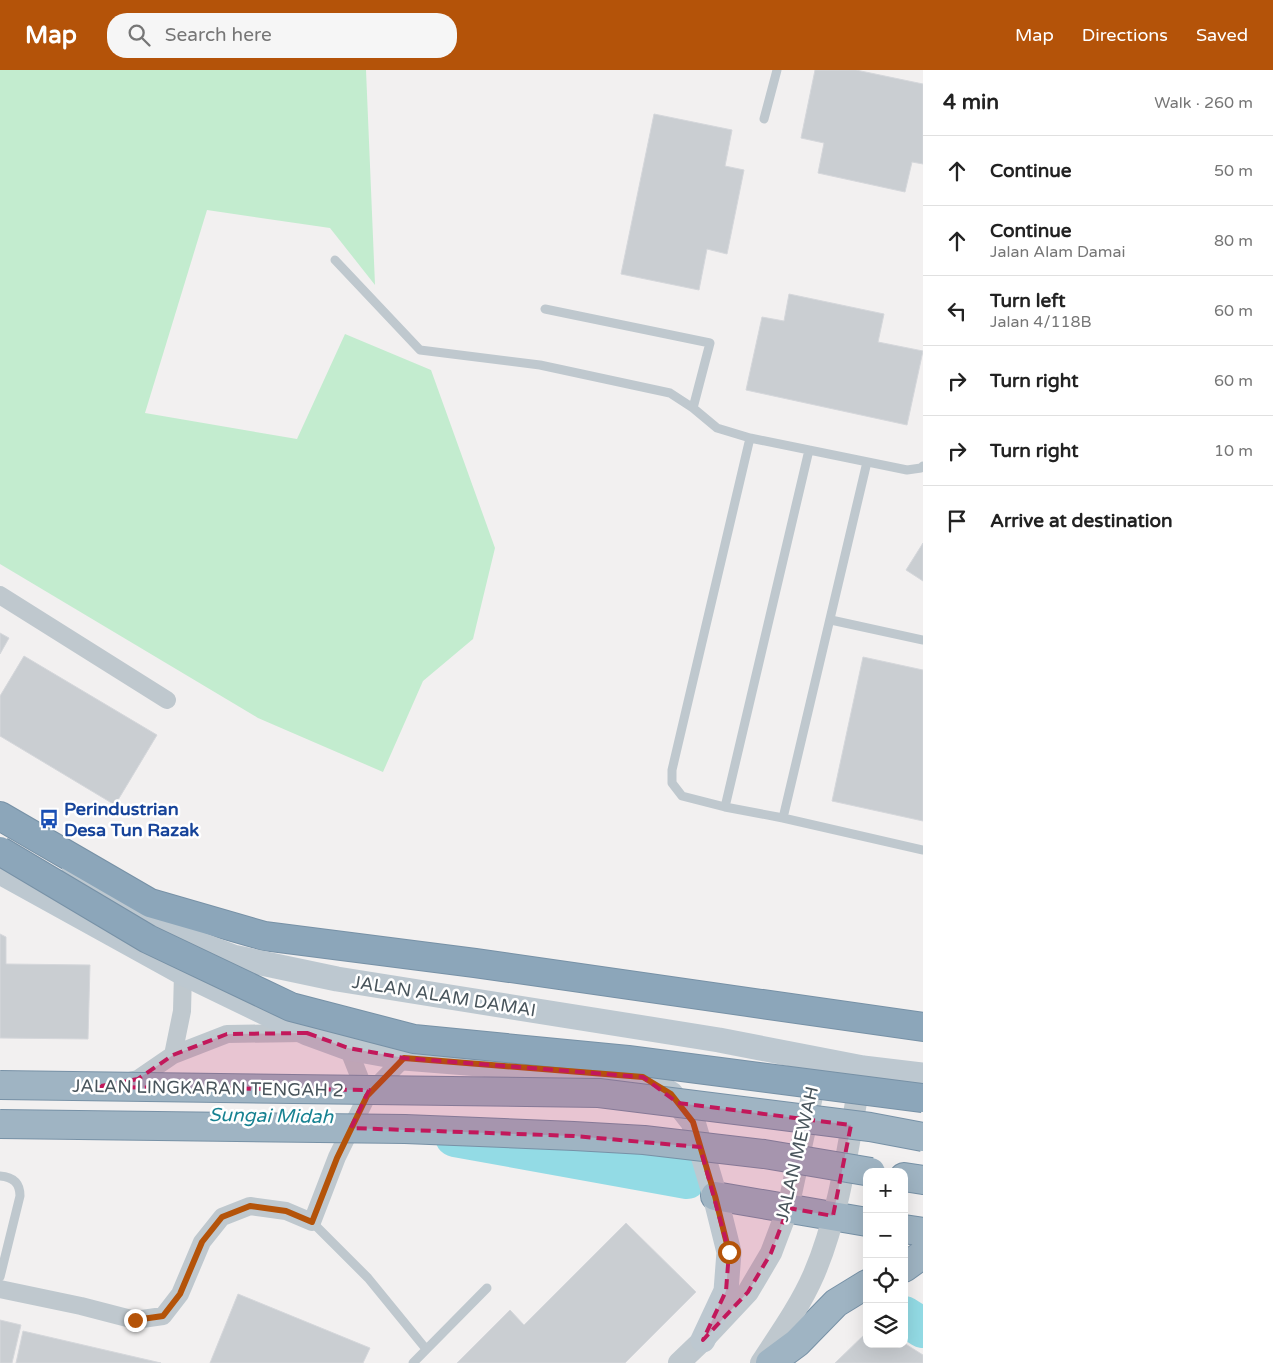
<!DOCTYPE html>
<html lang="en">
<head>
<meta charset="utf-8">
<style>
  body { margin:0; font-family:"Varela Round",sans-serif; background:#f6f6f6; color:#222 }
  .controls { position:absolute; right:15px; bottom:15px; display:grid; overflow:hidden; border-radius:10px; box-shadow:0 5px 20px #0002 }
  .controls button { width:45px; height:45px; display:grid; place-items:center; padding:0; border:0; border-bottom:1px solid #e0e0e0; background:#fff; color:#222; font:25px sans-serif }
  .stop { position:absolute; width:15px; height:15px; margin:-11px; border:4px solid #b45309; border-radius:50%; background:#fff }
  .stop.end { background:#b45309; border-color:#fff; box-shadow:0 1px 5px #0008 }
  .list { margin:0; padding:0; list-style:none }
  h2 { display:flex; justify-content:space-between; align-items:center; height:65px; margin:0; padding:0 20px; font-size:21px }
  h2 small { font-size:16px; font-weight:400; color:#767676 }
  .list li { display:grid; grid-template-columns:32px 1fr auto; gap:15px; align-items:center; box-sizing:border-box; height:70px; padding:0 20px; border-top:1px solid #e0e0e0 }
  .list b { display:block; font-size:19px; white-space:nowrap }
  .list p { margin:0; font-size:16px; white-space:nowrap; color:#767676 }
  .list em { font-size:16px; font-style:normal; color:#767676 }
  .icon { flex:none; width:28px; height:28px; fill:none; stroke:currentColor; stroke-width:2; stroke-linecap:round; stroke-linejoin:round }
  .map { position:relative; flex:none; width:923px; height:1293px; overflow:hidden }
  header { display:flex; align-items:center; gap:30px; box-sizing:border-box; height:70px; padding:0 25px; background:#b45309; color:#fff }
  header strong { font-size:24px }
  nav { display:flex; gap:28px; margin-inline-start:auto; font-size:18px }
  .search { width:350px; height:45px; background:#f6f6f6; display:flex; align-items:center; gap:12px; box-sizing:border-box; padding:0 18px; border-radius:20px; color:#767676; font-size:19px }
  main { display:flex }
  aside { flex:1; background:#fff }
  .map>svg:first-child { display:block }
  .green { fill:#c3eccf }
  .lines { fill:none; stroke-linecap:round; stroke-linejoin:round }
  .river { stroke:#93dbe5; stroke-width:40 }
  .building { fill:#caced2; stroke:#d5d7db }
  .trunk-casing { stroke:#7791a6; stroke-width:30 }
  .motorway-casing { stroke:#7791a6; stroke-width:30 }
  .service { stroke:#bfc8ce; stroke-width:9 }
  .minor { stroke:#bfc8ce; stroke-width:18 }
  .tertiary { stroke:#bfc8ce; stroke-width:22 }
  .secondary { stroke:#bdc8d0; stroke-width:25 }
  .trunk { stroke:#9fb4c3; stroke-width:28 }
  .motorway { stroke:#8ca6ba; stroke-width:28 }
  .trunk-bridge-casing { stroke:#7791a6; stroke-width:30; stroke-linecap:butt }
  .motorway-bridge-casing { stroke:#7791a6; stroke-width:30; stroke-linecap:butt }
  .trunk-bridge { stroke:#9fb4c3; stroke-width:28 }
  .motorway-bridge { stroke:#8ca6ba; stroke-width:28 }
  .route { stroke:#b45309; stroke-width:6 }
  .marked { fill:#c2185b; fill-opacity:0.2; stroke:#c2185b; stroke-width:4; stroke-dasharray:10 6; stroke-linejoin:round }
  .labels { text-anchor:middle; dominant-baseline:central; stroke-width:5; stroke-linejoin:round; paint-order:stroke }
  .transit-label { font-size:18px; font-weight:bold; fill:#164399; stroke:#fff; text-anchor:start }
  .street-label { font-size:18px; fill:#49555c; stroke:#fff }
  .water-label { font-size:19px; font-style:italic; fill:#178292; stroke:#fff }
</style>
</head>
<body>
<header>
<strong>Map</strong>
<div class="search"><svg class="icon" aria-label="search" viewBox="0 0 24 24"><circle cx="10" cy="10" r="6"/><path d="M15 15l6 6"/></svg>Search here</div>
<nav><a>Map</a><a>Directions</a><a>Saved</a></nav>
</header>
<main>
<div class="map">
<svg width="923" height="1293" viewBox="0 0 923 1293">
  <rect width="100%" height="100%" fill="#f2f0f0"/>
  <path class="green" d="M0 0H366L375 215 330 158 207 140 145 343 297 369 345 264 431 300 495 478 473 569 423 611 383 702 258 648 0 494Z"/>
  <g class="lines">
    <path class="river" d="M455 1067 687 1109
      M904 1246 923 1258"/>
  </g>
  <path class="building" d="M815 0H856L923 14V94L912 92 905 122 818 103 824 73 801 68Z
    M654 44 732 60 725 96 744 100 727 184 707 179 699 220 621 204Z
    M789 224 884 244 878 272 923 281 907 355 746 320 762 247 784 251Z
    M923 473V511L906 500Z
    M0 563 9 568 0 584Z
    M24 586 157 665 115 735 0 666V626Z
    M863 587 923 600V751L832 731Z
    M0 864 6 867V894L90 895 88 969 0 968Z
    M626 1153 696 1222 625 1293H457L510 1240 524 1255Z
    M238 1224 370 1278 363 1293H210Z
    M0 1250 21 1255 12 1293H0Z
    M23 1261 161 1293H16Z
    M867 1262V1274L904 1273 923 1285V1293H835Z"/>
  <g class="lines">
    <defs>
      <path id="trunk" d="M904 1107 923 1110
        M715 1126 867 1152
        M904 1159 923 1162
        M904 1198 923 1184
        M770 1293 797 1273 836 1233 867 1214"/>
      <path id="motorway" d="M0 746 150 833 264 866 475 893 923 957"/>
    </defs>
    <use href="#trunk" class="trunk-casing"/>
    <use href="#motorway" class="motorway-casing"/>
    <path class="service" d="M764 49 777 0
      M335 190 420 280 540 295 670 323 693 338 717 358 750 368 907 400 921 398 923 396
      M545 239 710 273 693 338
      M750 368 672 700V713L682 726 725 737 783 748 923 780
      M831 550 923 570
      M725 737 809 380
      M783 748 867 392
      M0 1106C13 1107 20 1113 20 1126L0 1207
      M312 1152 368 1208 426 1279
      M413 1293 487 1218"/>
    <path class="minor" d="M0 525 167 630
      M348 978 367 1026
      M173 985 182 941 183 903
      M125 1012 138 1009 173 985 227 964 304 963
      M0 1219 81 1236 135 1250 163 1246 180 1224 202 1172 222 1147 250 1136 286 1141 312 1152 337 1087 367 1026 404 988"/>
    <path class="tertiary" d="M679 1293 703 1270 748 1222 771 1183 788 1138 818 998
      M761 1293C780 1264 800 1236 814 1204 840 1144 849 1069 861 1004"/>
    <path class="secondary" d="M0 802 183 903 307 963 348 978 404 988 643 1007 671 1024 693 1052 715 1126 729 1182 726 1221 703 1270
      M74 802 152 856 233 887 337 909 719 970 863 998 923 1005"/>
    <use href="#trunk" class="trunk"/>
    <use href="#motorway" class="motorway"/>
    <defs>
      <path id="trunk-bridge" d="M0 1015 599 1023 870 1057 923 1067
        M0 1054 405 1059 574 1066 644 1070 764 1084 871 1102"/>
      <path id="motorway-bridge" d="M0 781 148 869 291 937 414 969 628 990 923 1028"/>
    </defs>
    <use href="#trunk-bridge" class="trunk-bridge-casing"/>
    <use href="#motorway-bridge" class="motorway-bridge-casing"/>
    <use href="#trunk-bridge" class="trunk-bridge"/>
    <use href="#motorway-bridge" class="motorway-bridge"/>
  </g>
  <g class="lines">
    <path class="route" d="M135 1250 163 1246 180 1224 202 1172 222 1147 250 1136 286 1141 312 1152 337 1088 367 1026 404 988 643 1007 671 1024 693 1052 715 1126 729 1182"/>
  </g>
  <path class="marked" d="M307 963 348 978 404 988 643 1007 678 1033 851 1055 833 1146 788 1138 771 1183 748 1222 703 1270 726 1221 729 1182 700 1077 574 1066 351 1058 369 1020 96 1017 138 1009 173 985 227 964Z"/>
  <defs>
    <symbol id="bus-bare" viewBox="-9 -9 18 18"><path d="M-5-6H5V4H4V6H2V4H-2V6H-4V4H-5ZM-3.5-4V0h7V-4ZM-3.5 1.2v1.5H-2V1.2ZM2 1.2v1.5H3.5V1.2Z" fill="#1a4fb4" stroke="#fff" stroke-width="2.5" paint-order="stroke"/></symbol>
  </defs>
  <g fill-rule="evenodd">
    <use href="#bus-bare" x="35" y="735" width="28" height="28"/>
  </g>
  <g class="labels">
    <g class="transit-label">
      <text x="64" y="739">Perindustrian<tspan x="64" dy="21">Desa Tun Razak</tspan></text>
    </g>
    <g class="street-label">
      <text transform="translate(444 926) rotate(9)">JALAN ALAM DAMAI</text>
      <text transform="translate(208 1018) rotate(1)">JALAN LINGKARAN TENGAH 2</text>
      <text transform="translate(797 1084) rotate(-77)">JALAN MEWAH</text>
    </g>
    <g class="water-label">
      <text transform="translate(271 1046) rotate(1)">Sungai Midah</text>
    </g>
  </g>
</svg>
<div class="controls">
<button>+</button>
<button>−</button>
<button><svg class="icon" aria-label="locate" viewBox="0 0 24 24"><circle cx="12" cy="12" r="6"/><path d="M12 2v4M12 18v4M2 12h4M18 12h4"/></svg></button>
<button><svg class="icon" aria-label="layers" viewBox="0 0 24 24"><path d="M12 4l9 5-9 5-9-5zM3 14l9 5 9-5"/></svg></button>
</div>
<div class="stop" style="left:729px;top:1182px"></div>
<div class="stop end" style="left:135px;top:1250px"></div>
</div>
<aside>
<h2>4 min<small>Walk · 260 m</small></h2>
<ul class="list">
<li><svg class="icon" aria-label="ahead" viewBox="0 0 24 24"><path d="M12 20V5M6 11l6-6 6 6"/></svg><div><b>Continue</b></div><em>50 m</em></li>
<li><svg class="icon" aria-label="ahead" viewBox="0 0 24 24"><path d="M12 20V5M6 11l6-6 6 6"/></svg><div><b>Continue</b><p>Jalan Alam Damai</p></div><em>80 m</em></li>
<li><svg class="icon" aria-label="left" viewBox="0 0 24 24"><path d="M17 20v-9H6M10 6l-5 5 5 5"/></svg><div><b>Turn left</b><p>Jalan 4/118B</p></div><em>60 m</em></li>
<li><svg class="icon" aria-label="right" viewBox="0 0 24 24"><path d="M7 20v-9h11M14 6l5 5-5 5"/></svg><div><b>Turn right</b></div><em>60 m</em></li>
<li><svg class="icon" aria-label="right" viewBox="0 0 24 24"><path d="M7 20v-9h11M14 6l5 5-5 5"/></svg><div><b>Turn right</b></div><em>10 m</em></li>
<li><svg class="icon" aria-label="arrive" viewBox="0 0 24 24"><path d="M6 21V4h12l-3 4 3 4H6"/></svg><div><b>Arrive at destination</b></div></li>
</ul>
</aside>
</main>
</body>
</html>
